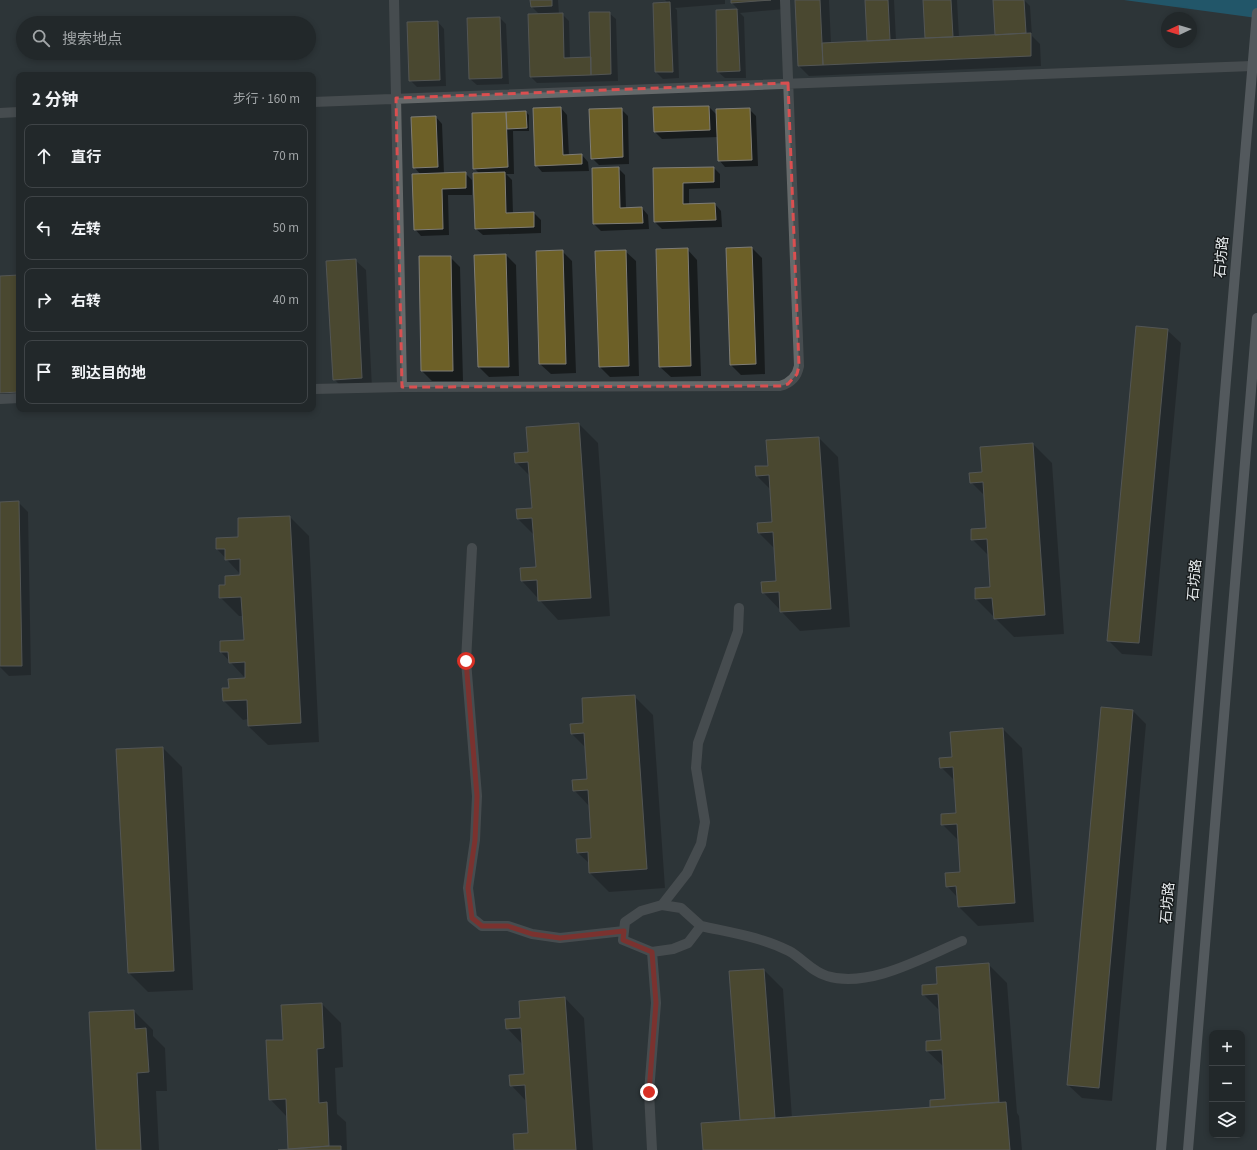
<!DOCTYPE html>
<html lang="zh">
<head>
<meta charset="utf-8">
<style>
  body { margin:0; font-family:"Source Sans 3","Noto Sans SC",sans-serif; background:#2e3436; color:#f1f3f6 }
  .controls { position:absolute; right:12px; bottom:12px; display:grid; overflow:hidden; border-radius:8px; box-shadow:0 2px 6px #0003 }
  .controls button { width:36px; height:36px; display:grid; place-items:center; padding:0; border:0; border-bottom:1px solid #3f4447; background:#22282a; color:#f1f3f6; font:20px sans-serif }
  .compass { position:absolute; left:1161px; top:12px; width:36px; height:36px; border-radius:50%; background:#22282a; box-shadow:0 2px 6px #0003; rotate:266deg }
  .stop { position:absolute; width:12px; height:12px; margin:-9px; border:3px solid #d93025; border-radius:50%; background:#fff }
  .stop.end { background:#d93025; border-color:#fff; box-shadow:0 1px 4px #0008 }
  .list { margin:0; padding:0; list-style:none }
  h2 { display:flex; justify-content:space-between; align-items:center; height:52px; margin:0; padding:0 16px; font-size:17px }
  h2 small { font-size:13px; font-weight:400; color:#a2a6a8 }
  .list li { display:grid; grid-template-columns:26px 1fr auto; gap:12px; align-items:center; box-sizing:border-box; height:64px; margin:0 8px 8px; padding:0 8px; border:1px solid #3f4447; border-radius:8px }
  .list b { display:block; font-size:15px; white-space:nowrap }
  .list em { font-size:13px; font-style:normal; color:#a2a6a8 }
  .icon { flex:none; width:22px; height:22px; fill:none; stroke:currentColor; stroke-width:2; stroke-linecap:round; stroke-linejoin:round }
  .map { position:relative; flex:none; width:1257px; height:1150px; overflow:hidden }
  .search { position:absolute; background:#22282a; box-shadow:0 2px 6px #0003; left:16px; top:16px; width:300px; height:44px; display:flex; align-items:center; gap:10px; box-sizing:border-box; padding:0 14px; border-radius:22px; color:#a2a6a8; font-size:15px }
  .panel { position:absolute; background:#22282a; box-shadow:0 2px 6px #0003; left:16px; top:72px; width:300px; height:340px; border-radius:8px }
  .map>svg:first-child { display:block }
  .water { fill:#147fa4 }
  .shadow { fill:#0007 }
  .building { fill:#6d6027; stroke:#7f7d76 }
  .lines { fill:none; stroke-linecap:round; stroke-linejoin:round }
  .lane { stroke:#65696a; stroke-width:10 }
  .street { stroke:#65696a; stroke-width:10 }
  .secondary { stroke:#808689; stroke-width:10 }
  .route { stroke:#d93025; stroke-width:5 }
  .marked { fill:none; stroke:#da4f50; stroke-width:3; stroke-dasharray:8 5; stroke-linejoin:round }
  .labels { text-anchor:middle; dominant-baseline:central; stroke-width:3; stroke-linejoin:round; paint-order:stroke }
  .street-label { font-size:14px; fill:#e8ecee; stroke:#181c1d }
</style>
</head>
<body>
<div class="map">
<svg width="1257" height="1150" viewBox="0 0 1257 1150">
  <rect width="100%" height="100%" fill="#2e3538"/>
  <path class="water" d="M1124 0H1257V18Z"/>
  <path class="shadow" d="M531 0H558L559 14H562L569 21 570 59 592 58 609 13 616 19 618 81 537 83 531 77 540 15 532 7Z
    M665 0H725V4L675 8 677 10 679 78 663 79 656 72 654 4 668 3Z
    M732 0H784L785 9 740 13 744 17 746 78H725L718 72 717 11 739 10 732 3Z
    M796 0H829L831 43 868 41 866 0H894L896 40 926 39 924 0H957L959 37 997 36 1009 0H1024L1030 6 1032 36 1040 44 1041 66 809 76 799 66Z
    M500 18 506 24 509 84 477 85 470 79Z
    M438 22 444 29 446 86 417 87 410 80Z
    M709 107 717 115 749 109 756 116 758 166 725 167 719 160 718 137 662 139 655 132 654 108Z
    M561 108 567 115 569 156 582 155 588 162 589 171 542 172 536 165Z
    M621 109 628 116 629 164 599 165 592 158Z
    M526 112 529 115V131H513L514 174H506L512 180 513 214 534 213 541 220V233L483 235 476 229 480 174 474 168 473 114Z
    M436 117 442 124 444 174 465 173 472 180V195H448L449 235 421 236 415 229 421 175 414 167Z
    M618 168 625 175 626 209 642 208 648 215 649 229 601 231 594 224Z
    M714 168 720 174V188L689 189V205L715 204 721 211 722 227 662 229 655 222 654 169Z
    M752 248 762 258 765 374 741 375 731 365Z
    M687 249 697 260 701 376 671 377 660 367Z
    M562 251 572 261 576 373 551 374 540 364 537 252Z
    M625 251 636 261 639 376 610 377 600 367Z
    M506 255 516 265 519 376 489 377 479 367 475 256Z
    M450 257 460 267 463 381H432L422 371Z
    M355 260 366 270 372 388 344 389 334 379Z
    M19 276V403H10L0 394V277Z
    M1167 330 1181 343 1152 656 1122 654 1108 640Z
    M579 424 598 443 610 616 558 620 522 581 537 568 535 536 518 519 517 510 533 509 530 476 516 462 529 453Z
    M819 438 838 457 850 627 800 631 763 592 777 582 775 549 759 533 773 523 771 490 757 476 769 466Z
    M1033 444 1052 463 1064 634 1014 637 976 599 991 588 989 556 972 539 987 529 985 496 971 482 983 473Z
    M18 502 28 512 31 675 9 676 0 667V503Z
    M290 517 309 536 319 742 268 745 248 726V719L243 720 224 701 230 689 246 679 221 652 245 641 243 616H239L220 597 226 586 242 576 217 549Z
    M634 696 653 715 665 888 609 892 590 873V864L578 853 592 839 590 807 574 790 588 780 586 748 572 734 584 724Z
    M1133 711 1146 724 1112 1101 1082 1098 1068 1085Z
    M1003 729 1022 748 1034 922 978 926 959 907 958 898 947 886 961 873 959 841 942 824 957 814 955 781 941 767 953 758Z
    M163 748 182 767 193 990 148 992 129 973 118 750Z
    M988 964 1007 983 1017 1113 1019 1116 1022 1150H704L741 1121 730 972 764 970 783 989 792 1118 931 1108V1101L946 1100 944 1067 927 1051 942 1041 940 1011 923 994 938 984Z
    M565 998 584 1018 593 1150H515L529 1134 527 1102 511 1085 525 1075 523 1045 507 1028 521 1019Z
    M322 1004 341 1023 343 1067 335 1068 337 1114 346 1122 347 1150H289L287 1117 270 1099 284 1041Z
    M134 1011 153 1030V1036L165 1048 167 1091H156L159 1150H97Z"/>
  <path class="building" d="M530 0H552V6L531 7Z
    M731 0H771L731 3Z
    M795 0H820L823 65 798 66Z
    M865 0H888L890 40 867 41Z
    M923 0H951L953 37 925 38Z
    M993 0H1024L1026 33 995 35Z
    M670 2 673 72H655L653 3Z
    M737 9 740 71 717 72 716 10Z
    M589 12H610L611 74 591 75Z
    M563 13 564 58 591 57V75L530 77 528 14Z
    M500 17 502 78 469 79 467 18Z
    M438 21 440 80 409 81 407 22Z
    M1031 33V56L823 65 822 43Z
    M709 106 710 130 654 132 653 107Z
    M561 107 563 155 582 154V164L535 166 533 108Z
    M622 108 623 157 591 159 589 109Z
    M750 108 752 160 718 161 716 109Z
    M526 111 527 128 507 129 506 112Z
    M506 112 508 167 473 169 472 113Z
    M436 116 438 167 413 168 411 117Z
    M619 167 620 208 642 207 643 223 593 224 592 168Z
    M714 167V182L683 183V204L715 203 716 220 654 222 653 168Z
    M466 172V188L442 189 443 229 414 230 412 174Z
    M505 172 506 213 534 212V227L475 229 473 173Z
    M752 247 756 364 730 365 726 248Z
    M688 248 691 366 659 367 656 249Z
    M563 250 566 364H539L536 251Z
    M626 250 629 366 599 367 595 251Z
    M506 254 509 367H478L474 255Z
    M419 256H451L453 371H421Z
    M356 259 362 378 333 380 326 261Z
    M19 275V392L0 393V276Z
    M1136 326 1168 329 1139 643 1107 641Z
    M579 423 591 598 538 601 537 580 521 581 520 568 536 567 532 518 517 519 516 509 532 508 528 462 515 463 514 453 528 452 526 427Z
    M819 437 831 609 780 612 779 592 762 593 761 582 776 581 773 532 758 533 757 523 772 522 769 475 756 476 755 466H768L766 440Z
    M1033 443 1045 615 994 619 992 598 975 599V588L990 587 987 539 971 540V529L986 528 983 482 970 483 969 473 982 472 980 447Z
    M19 501 22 666H0V502Z
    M290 516 301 723 248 726 247 700 223 701 222 688H229L228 679 245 678V662L229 663 228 652H220V641L244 640 241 597 219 598V585H225V576L240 575V559L225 560V549H216V538L238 537V518Z
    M635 695 647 869 589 873 588 852 577 853 576 839 591 838 588 790 573 791 572 780 587 779 584 733 571 734 570 724 583 723 582 698Z
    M1101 707 1133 710 1099 1088 1067 1085Z
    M1003 728 1015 903 958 907 956 886 946 887 945 873 960 872 957 824 941 825V814L956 813 953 767 940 768 939 758 952 757 950 732Z
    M163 747 174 971 128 973 116 749Z
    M989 963 999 1102 930 1107V1100L945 1099 942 1050 926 1051V1041L941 1040 938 994 922 995V985L937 984 936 967Z
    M764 969 775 1118 740 1120 729 971Z
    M565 997 576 1150H514L513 1134 528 1133 525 1085 510 1086 509 1075 524 1074 521 1028 506 1029 505 1019 520 1018 519 1001Z
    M322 1003 324 1048 317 1049 319 1103 327 1102 329 1146 288 1149 286 1099 269 1100 266 1040H283L281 1005Z
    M134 1010 135 1029 146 1028 149 1072 137 1073 141 1150H96L89 1012Z
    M1006 1102 1010 1150H703L701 1123Z
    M329 1146H341V1150H278Z"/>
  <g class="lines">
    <path class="lane" d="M472 548 466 661 477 796 475 840 468 888 472 918 482 926H508L532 934 560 938 624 931
      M662 905 687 873 701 844 705 822 696 768 698 743 738 631 739 608
      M662 905 681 908 701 926 688 943 673 949 652 952 623 940 625 922 641 911Z
      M701 926C732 933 761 937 789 951 802 958 812 972 827 976 869 989 924 957 962 941
      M652 952 656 1003 649 1092 652 1150"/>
    <path class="street" d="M394 0 402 387
      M313 102 1252 66
      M0 113 19 112
      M313 389 402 387 780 386C791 383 797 377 799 366L785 0
      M0 399 19 398"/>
    <path class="secondary" d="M1161 1150 1257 13
      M1188 1150 1257 318"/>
  </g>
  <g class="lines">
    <path class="route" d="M466 661 477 796 475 840 468 888 472 918 482 926H508L532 934 560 938 624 931 623 940 652 952 656 1003 649 1092"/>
  </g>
  <path d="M0 0H1257V1150H0ZM788 83 799 366 797 374 788 384 780 386 402 387 396 98Z" fill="#2e3538" fill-opacity=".55" fill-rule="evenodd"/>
  <path class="marked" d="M788 83 799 366 797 374 788 384 780 386 402 387 396 98Z"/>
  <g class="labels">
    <g class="street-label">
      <text transform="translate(1222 257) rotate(-85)">石坊路</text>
      <text transform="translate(1195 580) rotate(-85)">石坊路</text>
      <text transform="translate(1168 903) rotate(-85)">石坊路</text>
    </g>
  </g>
</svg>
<div class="controls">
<button>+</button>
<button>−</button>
<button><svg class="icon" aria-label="layers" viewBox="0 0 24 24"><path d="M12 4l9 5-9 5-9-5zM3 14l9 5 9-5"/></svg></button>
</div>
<svg class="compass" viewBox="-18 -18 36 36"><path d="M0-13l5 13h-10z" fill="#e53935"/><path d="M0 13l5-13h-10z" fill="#a2a6a8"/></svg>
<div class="stop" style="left:466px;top:661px"></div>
<div class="stop end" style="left:649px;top:1092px"></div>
<div class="search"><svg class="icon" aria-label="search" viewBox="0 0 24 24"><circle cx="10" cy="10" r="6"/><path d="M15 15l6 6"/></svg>搜索地点</div>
<section class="panel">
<h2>2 分钟<small>步行 · 160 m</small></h2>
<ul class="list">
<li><svg class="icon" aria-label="ahead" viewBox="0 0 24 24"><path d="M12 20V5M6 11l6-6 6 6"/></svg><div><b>直行</b></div><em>70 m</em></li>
<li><svg class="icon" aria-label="left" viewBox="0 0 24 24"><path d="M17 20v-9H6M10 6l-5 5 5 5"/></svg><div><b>左转</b></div><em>50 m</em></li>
<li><svg class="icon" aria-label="right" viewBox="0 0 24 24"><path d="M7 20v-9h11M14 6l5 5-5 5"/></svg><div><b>右转</b></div><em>40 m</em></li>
<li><svg class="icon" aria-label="arrive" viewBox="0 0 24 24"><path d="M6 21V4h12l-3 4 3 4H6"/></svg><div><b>到达目的地</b></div></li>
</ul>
</section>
</div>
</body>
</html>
